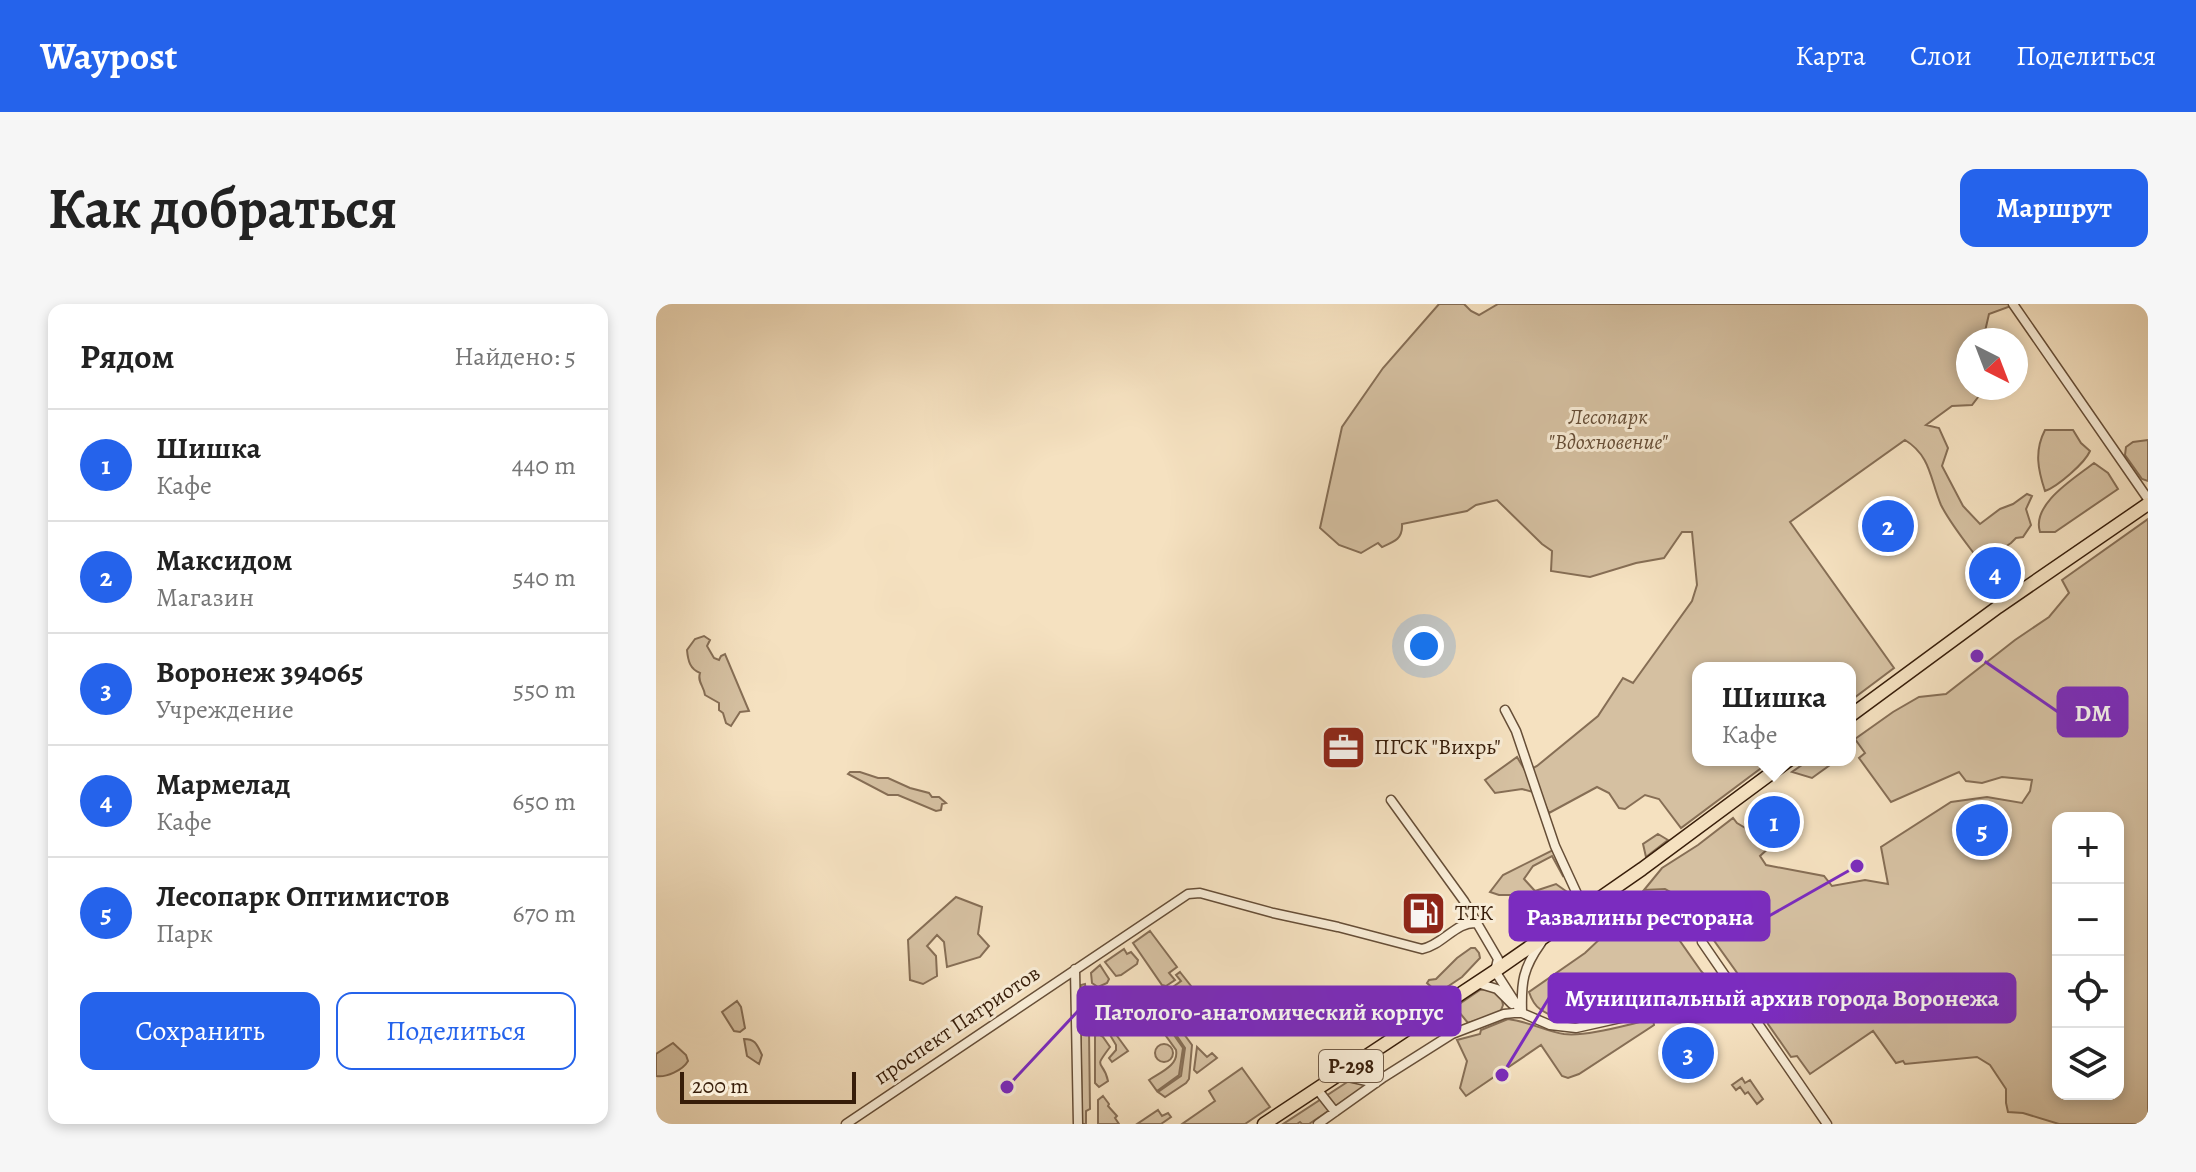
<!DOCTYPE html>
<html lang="ru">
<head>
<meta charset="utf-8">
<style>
  body { margin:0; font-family:Alegreya,serif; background:#f6f6f6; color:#222 }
  .controls { position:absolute; right:24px; bottom:24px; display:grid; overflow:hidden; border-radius:16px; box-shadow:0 4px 12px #0003 }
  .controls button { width:72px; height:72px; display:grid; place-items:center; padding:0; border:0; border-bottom:2px solid #e0e0e0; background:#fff; color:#222; font:40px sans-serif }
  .compass { position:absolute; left:1300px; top:24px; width:72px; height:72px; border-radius:50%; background:#fff; box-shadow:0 4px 12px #0003; rotate:138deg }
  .scale { position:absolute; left:24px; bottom:20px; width:176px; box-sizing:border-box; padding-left:8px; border:4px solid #371d09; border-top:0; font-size:22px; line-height:28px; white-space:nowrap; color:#371d09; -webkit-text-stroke:6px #f8ecd6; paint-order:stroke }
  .you { position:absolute; left:768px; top:342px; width:28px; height:28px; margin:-20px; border:6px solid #fff; border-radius:50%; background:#1a73e8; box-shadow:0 0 0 12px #1a73e833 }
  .badge { display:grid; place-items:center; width:52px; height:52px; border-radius:50%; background:#2563eb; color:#fff; font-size:26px; font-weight:700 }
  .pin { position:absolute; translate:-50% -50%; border:4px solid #fff; box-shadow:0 2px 8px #0006 }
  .popup { position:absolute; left:1036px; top:358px; width:164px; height:104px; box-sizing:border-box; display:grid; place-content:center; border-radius:16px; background:#fff; filter:drop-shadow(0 2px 6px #0005); font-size:26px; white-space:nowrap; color:#767676 }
  .popup b { font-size:30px; color:#222 }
  .popup::after { content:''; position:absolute; left:50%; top:100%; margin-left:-16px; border:16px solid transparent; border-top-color:#fff }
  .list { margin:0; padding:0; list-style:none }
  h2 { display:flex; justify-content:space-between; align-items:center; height:104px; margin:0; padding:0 32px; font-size:34px }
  h2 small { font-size:26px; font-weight:400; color:#767676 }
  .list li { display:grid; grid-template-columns:52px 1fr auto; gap:24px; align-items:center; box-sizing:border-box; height:112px; padding:0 32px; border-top:2px solid #e0e0e0 }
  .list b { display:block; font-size:30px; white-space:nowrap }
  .list p { margin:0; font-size:26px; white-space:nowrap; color:#767676 }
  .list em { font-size:26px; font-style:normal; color:#767676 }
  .actions { display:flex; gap:16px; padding:24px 32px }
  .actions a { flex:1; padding:18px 0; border:2px solid #2563eb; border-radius:16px; text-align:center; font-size:28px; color:#2563eb }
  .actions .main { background:#2563eb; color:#fff }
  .icon { flex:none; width:44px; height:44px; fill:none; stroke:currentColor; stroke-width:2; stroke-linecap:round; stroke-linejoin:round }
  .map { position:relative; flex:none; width:1492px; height:820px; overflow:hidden; border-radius:16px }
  header { display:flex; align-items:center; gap:48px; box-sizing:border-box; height:112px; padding:0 40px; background:#2563eb; color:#fff }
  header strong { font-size:38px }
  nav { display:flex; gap:44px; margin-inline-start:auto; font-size:28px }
  .intro { display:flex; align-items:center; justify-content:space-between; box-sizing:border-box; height:192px; padding:0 48px }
  h1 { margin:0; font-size:56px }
  .button { padding:20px 36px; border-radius:16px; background:#2563eb; color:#fff; font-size:28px; font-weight:700 }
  main { display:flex; gap:48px; padding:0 48px }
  aside { flex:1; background:#fff; border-radius:16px; box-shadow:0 4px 12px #0003 }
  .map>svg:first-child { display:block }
  .green { fill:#d5c0a1; stroke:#866e55; stroke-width:2; fill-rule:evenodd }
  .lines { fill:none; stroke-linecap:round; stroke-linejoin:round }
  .minor-casing { stroke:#664e37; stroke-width:11 }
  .highway-casing { stroke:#371d09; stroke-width:15 }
  .minor { stroke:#f8ecd6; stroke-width:8 }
  .highway { stroke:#f5e1c0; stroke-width:12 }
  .labels { text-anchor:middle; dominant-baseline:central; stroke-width:6; stroke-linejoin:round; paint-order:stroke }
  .shield { fill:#f8ecd6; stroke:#715b46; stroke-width:2 }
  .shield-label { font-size:20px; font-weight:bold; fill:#371d09 }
  .park-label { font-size:22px; font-style:italic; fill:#664e37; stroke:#f8ecd6 }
  .poi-label { font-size:22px; fill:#371d09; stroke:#f8ecd6; text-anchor:start }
  .street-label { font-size:22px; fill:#371d09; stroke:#f8ecd6 }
  .leader { fill:none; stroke:#7b2cbf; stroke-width:3 }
  .callout-dot { fill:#7b2cbf; stroke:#f8ecd6; stroke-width:3 }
  .callout { fill:#7b2cbf; stroke:#7b2cbf; stroke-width:3 }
  .callout-label { font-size:24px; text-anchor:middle; font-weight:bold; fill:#fff }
</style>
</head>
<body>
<header>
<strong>Waypost</strong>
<nav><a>Карта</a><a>Слои</a><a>Поделиться</a></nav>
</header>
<div class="intro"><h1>Как добраться</h1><a class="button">Маршрут</a></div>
<main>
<aside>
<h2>Рядом<small>Найдено: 5</small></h2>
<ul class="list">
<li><span class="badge">1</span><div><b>Шишка</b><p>Кафе</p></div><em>440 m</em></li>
<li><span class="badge">2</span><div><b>Максидом</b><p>Магазин</p></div><em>540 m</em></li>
<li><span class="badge">3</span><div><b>Воронеж 394065</b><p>Учреждение</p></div><em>550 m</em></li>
<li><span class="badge">4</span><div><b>Мармелад</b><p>Кафе</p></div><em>650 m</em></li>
<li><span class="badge">5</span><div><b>Лесопарк Оптимистов</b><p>Парк</p></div><em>670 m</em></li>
</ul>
<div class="actions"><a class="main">Сохранить</a><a>Поделиться</a></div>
</aside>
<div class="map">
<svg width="1492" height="820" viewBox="0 0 1492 820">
  <rect width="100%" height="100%" fill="#f5e1c0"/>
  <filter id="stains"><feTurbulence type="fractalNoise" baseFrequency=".0025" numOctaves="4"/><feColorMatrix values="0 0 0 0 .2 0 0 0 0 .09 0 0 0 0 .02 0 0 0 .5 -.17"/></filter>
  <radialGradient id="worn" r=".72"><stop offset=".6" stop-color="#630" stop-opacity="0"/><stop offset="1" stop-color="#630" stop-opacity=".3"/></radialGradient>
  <path class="green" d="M783 0H808L815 7 823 11 842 0H1354L1355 2 1333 10 1327 36H1312V84H1329L1316 101 1296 102 1270 121 1283 124 1292 144 1286 162 1307 202 1324 220 1344 205 1357 200 1371 190 1376 192 1370 205 1375 221 1367 233 1360 234 1355 239 1325 259C1312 241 1295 221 1285 201 1274 175 1275 152 1249 136L1134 218 1238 364 1194 397V364H1042V456H1116L1025 524 1003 495 989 491 969 505 963 504 953 489 941 483 893 509 884 490 866 485 839 489 829 476 861 453 870 468 881 462 942 412 967 374 977 379 1036 297 1041 281 1036 228H1026L1008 254 980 259 934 273 895 267 896 247 886 240 841 196 820 201 811 207 746 220C747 235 738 238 726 243L722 239 705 249 683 241 664 224 686 123 727 64Z
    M1389 126H1417L1425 139 1434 147C1429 159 1401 183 1389 187 1382 166 1378 147 1389 126Z
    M1492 136V177L1486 175 1469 151 1470 143 1477 138Z
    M1438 159 1452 169 1462 185 1399 228H1384C1375 200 1419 174 1438 159Z
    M1492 215V820H1403L1367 809 1352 808 1350 799V785L1334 761 1321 753 1249 760 1247 757 1240 759 1217 727 1154 770 1141 752 1135 753 1112 720 1109 710 1093 696 1089 680 1029 596 1009 585 988 586 1006 564 1042 541 1077 514 1081 519 1091 525 1103 521 1116 541 1104 552 1110 561 1168 572 1176 582 1209 576 1232 580 1225 543 1295 498 1331 493 1366 499 1374 487 1376 476 1346 473 1326 479 1310 477 1303 468 1235 498 1203 454 1209 449 1199 435 1237 408 1263 393 1290 390 1359 336 1393 313 1413 289 1406 276ZM1462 514V790H1402V514Z
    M48 332 54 336 51 342 58 354 63 356 65 352 69 350 93 407 84 408 75 422 70 419 67 409 63 406V399L49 391C48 382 41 378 44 369 34 365 32 357 31 346L39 335Z
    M1153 456H1181L1156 474 1136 468Z
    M194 468H204L222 474H232L254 484 273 489 276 493H283L290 499 286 500 285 506 280 507 242 491H232L192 470Z
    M1002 530 1012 536 990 553 987 540Z
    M897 546 910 570 907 572 896 552 877 562 868 575 879 587 900 580 921 595 885 618 856 591H843L834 588 847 571Z
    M300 593 326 603 322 630 333 642 324 653 291 663 288 638 281 631 271 642 280 652 281 672 267 680 254 676 252 636Z
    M983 598 1037 614 1026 621 1030 628 1025 632 1024 637 1045 667 1060 684 1062 692 935 720C920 720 896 714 884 705 878 701 875 694 873 688L929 649Z
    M494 627 521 663 513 669 519 676 510 682 506 681 477 639Z
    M815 644H819L823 649 824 654 806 673 782 689 771 679 773 676 780 675 801 654Z
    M468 645 471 650 475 648 482 656 481 660 465 671 460 672 449 658Z
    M444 661 453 675 451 679 442 683 436 679 435 669Z
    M524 668 535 682 516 695 512 696 509 692 510 688 525 677 520 671Z
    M429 680 433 726 434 805 430 807V820H426L424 697 425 681Z
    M836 684 845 691 847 701 844 709 812 719 799 703 824 686Z
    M441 691 445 692 454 708 444 718 438 715 437 695Z
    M503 696 536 741 533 775 530 779 509 793 502 788 525 772 529 744 497 697Z
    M81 697 85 703 89 724 84 728 78 727 66 708Z
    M495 698 527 744 523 771 501 787 493 776C505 768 523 761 520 746L492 707Z
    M852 715C874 718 889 727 908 730 931 733 973 720 997 715L998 721 923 770 912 774 906 772 885 741 810 792 804 784 811 757 801 736 824 730 825 726Z
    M456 725 472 747 456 758 453 754 460 746V741L454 731Z
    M442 730 447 733 454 743C436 767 447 754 452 777L443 783 439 779V732Z
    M88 735C100 735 101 741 106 751L103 760 91 752Z
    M17 739 30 751 32 757C27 766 10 774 0 772V750Z
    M499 749a9 9 0 1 1 18 0a9 9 0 1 1-18 0Z
    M541 743 551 753 556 749 561 754 541 769 538 766Z
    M586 764 614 803 589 820H526L559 797 553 787Z
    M702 771 720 775 653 820H646L644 818 641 820H627Z
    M1086 774 1089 779 1094 776 1107 795 1101 800 1092 788 1089 790 1084 783 1080 786 1076 781Z
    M447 792 453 800 452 802 461 812 459 814 463 820H442V796Z
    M502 806 506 812 512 809 515 813 505 820H481Z"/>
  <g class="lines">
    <defs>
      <path id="minor" d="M1357 0 1492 195
        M849 406 860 427 899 542 928 605
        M735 496 808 597 842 655 839 667 866 709
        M1046 638 1171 820
        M419 665 422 820
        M821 679 841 685 856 700
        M866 708C865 678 867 664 885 639
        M683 771 720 779
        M661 785 679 808
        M190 820 532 590 544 589 617 609 682 623 766 645C787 641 800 617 821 619
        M662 820 728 773 796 730 848 710 858 709H866L894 721 920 724 1072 690 1081 691 1084 694"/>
      <path id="highway" d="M1194 412 1342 303 1492 200
        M608 820 839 667 986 565 1133 456"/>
    </defs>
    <use href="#minor" class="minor-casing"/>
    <use href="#highway" class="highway-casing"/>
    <use href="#minor" class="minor"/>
    <use href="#highway" class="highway"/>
  </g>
  <defs>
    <symbol id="office-square" viewBox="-11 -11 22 22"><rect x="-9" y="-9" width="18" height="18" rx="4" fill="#8f2418" stroke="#f8ecd6"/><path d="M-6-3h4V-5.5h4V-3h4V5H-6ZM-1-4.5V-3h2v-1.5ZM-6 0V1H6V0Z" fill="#fff"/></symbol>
    <symbol id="fuel-square" viewBox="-11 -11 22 22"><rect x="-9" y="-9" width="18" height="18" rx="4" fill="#8f2418" stroke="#f8ecd6"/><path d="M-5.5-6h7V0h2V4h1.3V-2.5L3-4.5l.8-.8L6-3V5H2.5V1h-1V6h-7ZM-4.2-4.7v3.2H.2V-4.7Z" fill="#fff"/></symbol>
  </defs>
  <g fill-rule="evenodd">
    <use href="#office-square" x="662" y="418" width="51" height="51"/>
    <use href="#fuel-square" x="742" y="584" width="51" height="51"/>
  </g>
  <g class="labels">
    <rect class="shield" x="663" y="746" width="64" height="32" rx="6"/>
    <g class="shield-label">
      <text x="695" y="762">Р-298</text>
    </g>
    <g class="park-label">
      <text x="952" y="113">Лесопарк<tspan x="952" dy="25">"Вдохновение"</tspan></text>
    </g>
    <g class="poi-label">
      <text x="718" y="443">ПГСК "Вихрь"</text>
      <text x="799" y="609">ТТК</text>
    </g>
    <g class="street-label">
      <text transform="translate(301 721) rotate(-34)">проспект Патриотов</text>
    </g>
  </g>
  <path class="leader" d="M1321 352L1402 408M1201 562L1113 612M846 771L893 694M351 783L422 707"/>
  <g class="callout-dot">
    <circle cx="1321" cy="352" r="8"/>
    <circle cx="1201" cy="562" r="8"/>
    <circle cx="846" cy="771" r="8"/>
    <circle cx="351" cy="783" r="8"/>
  </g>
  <g class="callout">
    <rect x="1402" y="384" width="69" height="48" rx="8"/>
    <rect x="854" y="588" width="259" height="48" rx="8"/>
    <rect x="893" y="670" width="466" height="48" rx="8"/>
    <rect x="422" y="683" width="382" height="48" rx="8"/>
  </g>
  <g class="callout-label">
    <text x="1437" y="417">DM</text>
    <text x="984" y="621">Развалины ресторана</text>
    <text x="1126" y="702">Муниципальный архив города Воронежа</text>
    <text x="613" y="716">Патолого-анатомический корпус</text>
  </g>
  <rect width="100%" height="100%" filter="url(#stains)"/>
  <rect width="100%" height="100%" fill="url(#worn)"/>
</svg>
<div class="controls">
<button>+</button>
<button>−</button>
<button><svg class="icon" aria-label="locate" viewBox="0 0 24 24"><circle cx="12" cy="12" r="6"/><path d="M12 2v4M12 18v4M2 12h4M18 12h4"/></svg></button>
<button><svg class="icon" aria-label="layers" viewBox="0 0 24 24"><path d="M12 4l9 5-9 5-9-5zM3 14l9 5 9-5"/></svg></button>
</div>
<svg class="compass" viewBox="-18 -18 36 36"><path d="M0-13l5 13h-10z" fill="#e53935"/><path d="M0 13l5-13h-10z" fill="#767676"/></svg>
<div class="scale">200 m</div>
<div class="you"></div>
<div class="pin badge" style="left:1118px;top:518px">1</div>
<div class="popup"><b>Шишка</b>Кафе</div>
<div class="pin badge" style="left:1232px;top:222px">2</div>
<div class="pin badge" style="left:1032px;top:749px">3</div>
<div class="pin badge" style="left:1339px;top:269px">4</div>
<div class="pin badge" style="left:1326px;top:526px">5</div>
</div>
</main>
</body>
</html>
